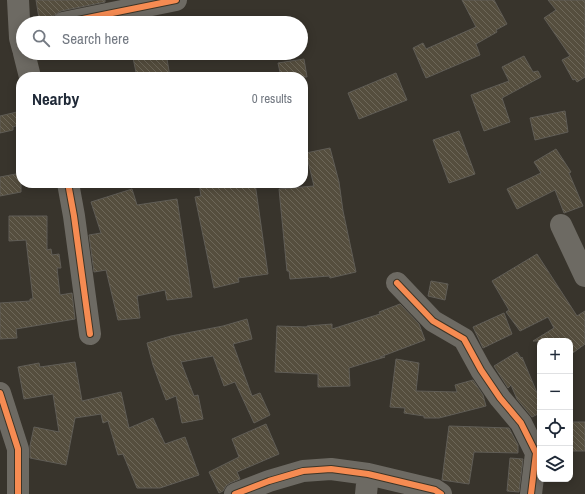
<!DOCTYPE html>
<html lang="en">
<head>
<meta charset="utf-8">
<style>
  body { margin:0; font-family:"Archivo Narrow",sans-serif; background:#f6f6f7; color:#1f2937 }
  .controls { position:absolute; right:12px; bottom:12px; display:grid; overflow:hidden; border-radius:8px; box-shadow:0 2px 10px #0003 }
  .controls button { width:36px; height:36px; display:grid; place-items:center; padding:0; border:0; border-bottom:1px solid #e0e1e3; background:#fff; color:#1f2937; font:20px sans-serif }
  .list { margin:0; padding:0; list-style:none }
  h2 { display:flex; justify-content:space-between; align-items:center; height:52px; margin:0; padding:0 16px; font-size:17px }
  h2 small { font-size:13px; font-weight:400; color:#747a83 }
  .icon { flex:none; width:22px; height:22px; fill:none; stroke:currentColor; stroke-width:2; stroke-linecap:round; stroke-linejoin:round }
  .map { position:relative; flex:none; width:585px; height:494px; overflow:hidden }
  .search { position:absolute; background:#fff; box-shadow:0 2px 10px #0003; left:16px; top:16px; width:292px; height:44px; display:flex; align-items:center; gap:10px; box-sizing:border-box; padding:0 14px; border-radius:22px; color:#747a83; font-size:15px }
  .panel { position:absolute; background:#fff; box-shadow:0 2px 10px #0003; left:16px; top:72px; width:292px; height:116px; border-radius:16px }
  .map>svg:first-child { display:block }
  .building { fill:url(#building-back-hatch); stroke:#605d56 }
  .lines { fill:none; stroke-linecap:round; stroke-linejoin:round }
  .minor { stroke:#6d6a63; stroke-width:22 }
  .cycleway-casing { stroke:#3d3527; stroke-width:8 }
  .cycleway { stroke:#f68b52; stroke-width:6 }
</style>
</head>
<body>
<div class="map">
<svg width="585" height="494" viewBox="0 0 585 494">
  <defs>
    <pattern id="building-back-hatch" width="6" height="6" patternUnits="userSpaceOnUse"><rect width="6" height="6" fill="#554e3e"/><path d="M-1 5l2 2M0 0l6 6M5-1l2 2" fill="none" stroke="#6d6759"/></pattern>
  </defs>
  <rect width="100%" height="100%" fill="#38342c"/>
  <path class="building" d="M36 0H105V2L61 11 53 16 39 18Z
    M462 0H494L507 24 496 30 497 32 476 44 480 55 426 78 413 48 423 43 426 49 476 27Z
    M548 0H585V77L577 82 575 79 573 80 562 60 570 56 544 18 556 10Z
    M132 53H166L170 77H137Z
    M524 56 533 72 538 71 541 77 502 98 510 122 484 131 471 95 509 81 502 67Z
    M304 59 307 77H281L278 63Z
    M396 73 407 100 359 119 348 93Z
    M21 111V124L13 127V130L0 133V116Z
    M565 111 568 132 535 140 530 118Z
    M459 131 475 174 449 183 433 140Z
    M330 148 339 182 343 211 356 272 330 278 329 276 290 279 289 271H287L279 189 314 186 306 153Z
    M556 149 571 172 569 173 583 206 564 213 555 190 517 209 507 189 541 173 534 162Z
    M21 173V192L0 196V177Z
    M199 183H255L268 274 238 278 239 282 214 288 195 197 201 196Z
    M132 189 137 205 177 199 192 297 167 300 165 290 137 296 140 318 118 320 106 270 94 272 89 235 101 233 91 202Z
    M9 216H47V250L51 249 52 255 59 254 61 268H57L60 295 72 293 75 319 16 329 17 338 0 339V303L30 301V299H33L26 240 9 241Z
    M537 254 577 316 585 311V344L570 355V341H533L554 328 548 317 520 331 506 312 509 310 492 281Z
    M431 281 448 284 445 300 428 296Z
    M400 304 419 324 425 340 380 357H385L349 368 350 386 318 387V374L275 372 277 326 307 327V326L332 324V329L380 314 379 312Z
    M504 313 512 334 483 348 473 327Z
    M247 319 252 339 233 344 252 396 260 393 270 415 254 423 235 382 224 386 213 356 181 362 194 396 198 395 203 419 182 423 176 396 166 400 153 365 147 343 171 336 223 326Z
    M517 352 521 358 522 357 540 400V413L532 417 517 399 511 385 508 388 494 366Z
    M396 359 419 363 416 391 457 392 455 385 473 380 483 395 486 406 439 418H424V416L404 413 405 408 390 407Z
    M75 362 82 401 121 392 129 428 153 418 165 444 185 437 199 475 160 488H137L123 454 118 455 108 421 103 423 101 414 75 418 66 465 30 458V446L34 427 59 432 53 394 24 399 18 367 39 363 40 367Z
    M570 422H585V451H570Z
    M266 424 279 454 237 472 240 479 230 483 226 486 223 491 219 493 209 472 239 457 232 439Z
    M449 426 509 428 518 445V453L474 452 469 484 442 480Z
    M510 458 523 459 519 492 507 491Z"/>
  <g class="lines">
    <path class="minor" d="M18 0 20 38 23 49
      M63 23 176 0
      M24 53 30 77
      M68 183 74 216 90 334
      M561 225 585 276
      M397 283 433 321 464 339 481 370 500 398 521 423 536 453 531 494
      M0 393 18 449V494
      M235 494 269 481 303 471 331 469 368 474 435 490 441 494
      M366 494 368 474"/>
    <defs>
      <path id="cycleway" d="M63 23 176 0
        M68 183 74 216 90 334
        M397 283 433 321 464 339 481 370 500 398 521 423 536 453 531 494
        M0 393 18 449V494
        M235 494 269 481 303 471 331 469 368 474 435 490 441 494"/>
    </defs>
    <use href="#cycleway" class="cycleway-casing"/>
    <use href="#cycleway" class="cycleway"/>
  </g>
</svg>
<div class="controls">
<button>+</button>
<button>−</button>
<button><svg class="icon" aria-label="locate" viewBox="0 0 24 24"><circle cx="12" cy="12" r="6"/><path d="M12 2v4M12 18v4M2 12h4M18 12h4"/></svg></button>
<button><svg class="icon" aria-label="layers" viewBox="0 0 24 24"><path d="M12 4l9 5-9 5-9-5zM3 14l9 5 9-5"/></svg></button>
</div>
<div class="search"><svg class="icon" aria-label="search" viewBox="0 0 24 24"><circle cx="10" cy="10" r="6"/><path d="M15 15l6 6"/></svg>Search here</div>
<section class="panel">
<h2>Nearby<small>0 results</small></h2>
<ul class="list">
</ul>
</section>
</div>
</body>
</html>
